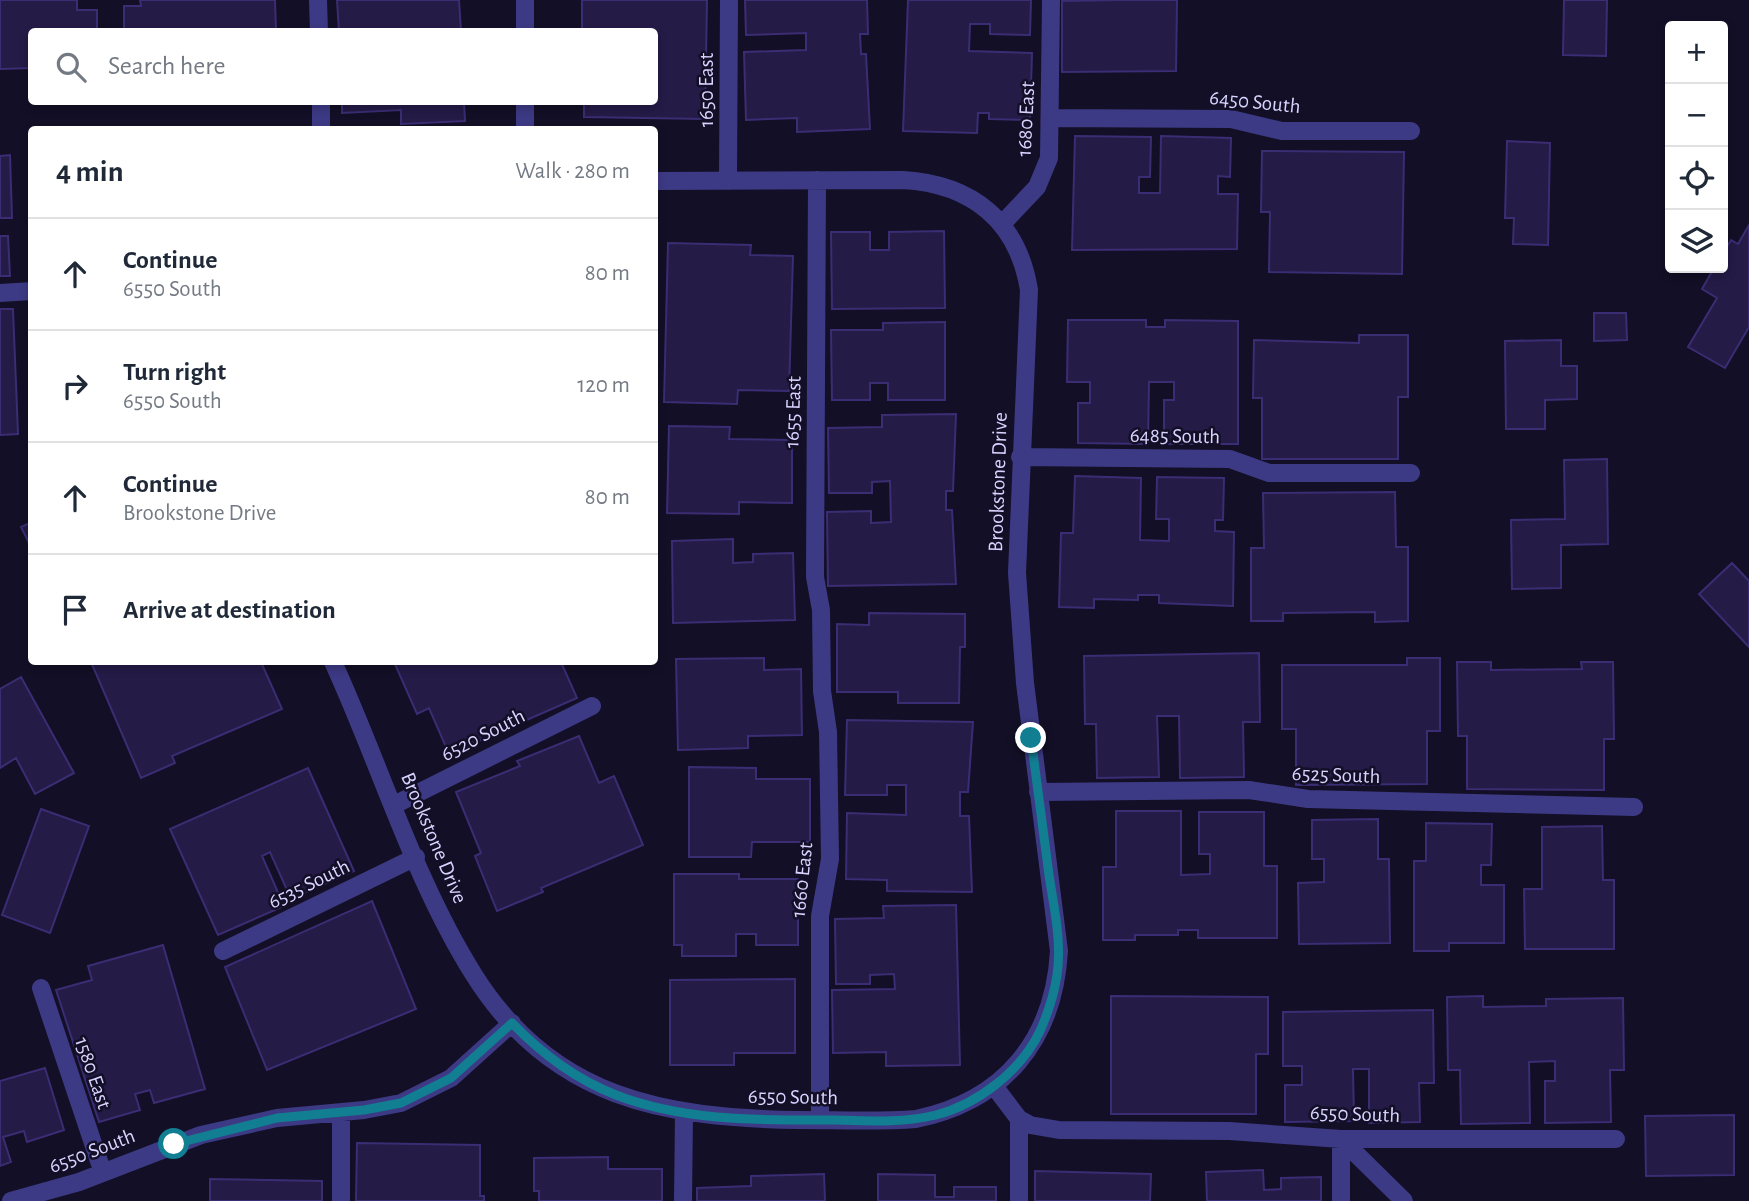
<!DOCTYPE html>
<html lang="en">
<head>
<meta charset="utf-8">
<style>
  body { margin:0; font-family:"Alegreya Sans",sans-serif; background:#f6f6f7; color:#1f2937 }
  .controls { position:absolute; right:21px; top:21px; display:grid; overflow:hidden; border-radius:7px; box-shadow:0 4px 10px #0003 }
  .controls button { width:63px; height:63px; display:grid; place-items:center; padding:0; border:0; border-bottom:2px solid #e0e1e3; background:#fff; color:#1f2937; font:35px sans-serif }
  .stop { position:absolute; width:21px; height:21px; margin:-16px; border:5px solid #117e91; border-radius:50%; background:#fff }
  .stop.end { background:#117e91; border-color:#fff; box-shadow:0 2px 7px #0008 }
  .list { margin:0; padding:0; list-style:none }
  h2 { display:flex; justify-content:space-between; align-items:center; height:91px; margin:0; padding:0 28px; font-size:30px }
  h2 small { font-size:23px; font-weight:400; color:#747a83 }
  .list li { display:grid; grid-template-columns:46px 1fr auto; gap:21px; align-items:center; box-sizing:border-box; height:112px; padding:0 28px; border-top:2px solid #e0e1e3 }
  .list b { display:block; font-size:26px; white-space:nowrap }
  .list p { margin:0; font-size:23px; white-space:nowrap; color:#747a83 }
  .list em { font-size:23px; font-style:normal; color:#747a83 }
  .icon { flex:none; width:38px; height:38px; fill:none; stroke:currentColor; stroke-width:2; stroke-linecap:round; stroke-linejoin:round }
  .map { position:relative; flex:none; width:1749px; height:1201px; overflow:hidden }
  .search { position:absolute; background:#fff; box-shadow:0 4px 10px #0003; left:28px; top:28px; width:630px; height:77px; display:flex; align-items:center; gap:18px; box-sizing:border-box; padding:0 24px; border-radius:7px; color:#747a83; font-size:26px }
  .panel { position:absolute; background:#fff; box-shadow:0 4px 10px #0003; left:28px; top:126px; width:630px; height:539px; border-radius:7px }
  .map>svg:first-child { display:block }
  .building { fill:#241b47; stroke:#3b2d73; stroke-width:2 }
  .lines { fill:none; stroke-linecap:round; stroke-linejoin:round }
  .minor { stroke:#3d3a85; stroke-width:18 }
  .route { stroke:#117e91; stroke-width:9 }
  .labels { text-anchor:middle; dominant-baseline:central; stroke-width:5; stroke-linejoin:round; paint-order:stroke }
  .street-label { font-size:21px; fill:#d9d4ff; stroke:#130f26 }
</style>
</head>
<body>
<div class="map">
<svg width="1749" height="1201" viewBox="0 0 1749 1201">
  <rect width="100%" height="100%" fill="#130f26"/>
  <path class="building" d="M0 0H77V10H97V32H32V68L0 69Z
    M140 0H275L276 32H124V6H141Z
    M337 0H459L461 32H339Z
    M582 0H707L705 119 584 117V102H654V32H582Z
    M745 0H867L868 34H860L861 54H866L870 129 797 132V118L746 120 744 52 806 50V33L746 35Z
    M908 0H1031L1030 35 990 34V24H970L969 51 1032 53 1030 120 989 119V113H978L977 133 903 131Z
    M1120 0H1177L1176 71 1062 72V1Z
    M1564 0H1607L1606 56 1563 55Z
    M342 102H464L465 121 401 124V110L342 113Z
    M1075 136 1151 137 1150 177H1139V193H1160L1161 136 1231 138 1230 177 1218 176V194H1238L1237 249 1072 250Z
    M1507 141 1550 143 1548 245 1513 244 1514 218H1505Z
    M1262 151 1404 152 1402 274 1269 272 1270 212H1261Z
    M10 155 12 218H0V156Z
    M1749 225V327L1725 368 1688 347 1717 298 1702 289 1714 268H1723V253L1731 240 1738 244Z
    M944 231 945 308 832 309 831 232H870V250H889V232Z
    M0 236H8L10 276H0Z
    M668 243 751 245 750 255 793 256 789 391 738 390 737 404 664 402Z
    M0 309H13L18 434 0 435Z
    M1594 313H1626L1627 340 1594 341Z
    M1068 320H1146V327H1165V320L1238 321V444H1164V400H1174V382H1149L1148 444 1078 443V403H1090V382H1067Z
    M945 322V400H888V383H870V400H832L831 330H883V323Z
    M1359 335H1408V397H1398V459H1262V398H1253L1254 340 1359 343Z
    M1561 340V366H1577V399L1545 400V429H1506L1505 341Z
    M956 414 953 491H946V510H952L956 584 828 586 827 512 871 511V523L891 522 890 481 872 482V493H829L828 428 882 427V415Z
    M669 426 730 427 729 439 792 440V503L739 502V514L667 513Z
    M1607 459 1608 544 1561 545V588L1512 589 1511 520 1565 519 1564 460Z
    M1075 476 1141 478 1140 540 1169 541V519H1156L1157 477 1224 478 1223 520H1215V531L1234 532 1233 606 1159 603V595H1138V600L1094 599V608L1059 607 1061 533H1073Z
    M1395 492 1396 547H1408V621L1375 622V612L1283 613V621H1251V548H1264L1263 493Z
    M32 522V549L21 527Z
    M733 539V563L753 562V554L793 553 795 620 673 623 672 541Z
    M1732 563 1749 581V647L1699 594Z
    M869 613 965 614V647H960L959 703H898V692H837V624L869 625Z
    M1259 653 1260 722H1243L1244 777 1180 778 1179 716H1157L1159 777 1097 778 1096 724H1085L1084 656Z
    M764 658V670L801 669 802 735 748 736V748L678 750 676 659Z
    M1407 658H1440V731H1427V784L1296 785V729H1282V665H1407Z
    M91 662H261L282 709 172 756 175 763 141 778Z
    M394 662H561L577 698 449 754 429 708 417 714Z
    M1457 662H1491V670L1582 669 1581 662H1613L1614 739H1604V790L1467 789V736H1458Z
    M21 677 74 773 35 794 16 758 0 768V689Z
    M847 720 973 722 968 792H960V816H969L972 892 887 891V880L846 879 847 813 906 815V785H887V795H845Z
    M579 736 599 783 614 776 643 845 541 888 543 892 497 911 475 856 481 853 456 792 520 766 517 761Z
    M689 767 756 768V779H810V842H752L751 857H689Z
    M308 768 354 871 291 899 270 852 262 856 284 906 218 935 170 829Z
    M41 809 89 826 50 933 2 915Z
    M1116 811H1181V875L1210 874V854H1199V812H1264V866H1277V938H1198V930H1178V935H1135V940H1103V867H1116Z
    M1378 819V859H1389L1390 943 1299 944 1298 883 1324 882V859H1312V820Z
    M1426 823 1492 824 1491 865H1481V885H1504V943H1449V951H1414V861H1426Z
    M1602 826 1603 880H1614V949H1525L1524 889H1542V827Z
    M674 874H739V879H798V945H756V934H736V956H682V945H674Z
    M372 901 416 1009 267 1070 225 967Z
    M956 905 960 1065 886 1066V1052L833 1053 832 990 895 989 894 974 870 975V984H836L835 919 884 918 883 906Z
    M163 945 205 1089 154 1103 150 1090 135 1094 140 1110 99 1122 56 990 92 980 88 966Z
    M795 979V1053H734V1065H670V980Z
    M1111 996 1268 997V1054H1256V1114H1111Z
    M1483 996V1007L1546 1006V999L1623 998 1624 1070H1610L1611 1122 1545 1123V1081H1555V1061L1529 1062 1530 1123 1461 1124 1460 1070H1448L1447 997Z
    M1433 1010 1434 1083H1419L1420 1122 1369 1123V1069H1353L1354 1121 1285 1122V1085H1302V1066H1283V1012Z
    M45 1068 64 1130 27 1142 24 1131 3 1137 11 1162 0 1166V1081Z
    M1734 1115V1175L1646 1176 1645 1116Z
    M357 1143 480 1145V1196H484V1201H356Z
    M608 1157V1169H662V1201H539V1191H534V1158Z
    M1263 1170 1264 1190 1281 1189V1178L1321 1177V1201H1207L1206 1172Z
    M1035 1171 1151 1174 1150 1201H1035Z
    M824 1174 825 1201H697V1188L751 1186V1176Z
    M878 1174 935 1175V1197H954V1187H996V1201H878Z
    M210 1179 322 1181V1201H210Z"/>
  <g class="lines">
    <path class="minor" d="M318 0 319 32
      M525 0V32
      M321 102V130
      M525 102V130
      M1051 118 1231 119 1282 131H1411
      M817 180 815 577 821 610 822 691 828 732 830 859 820 916V1120
      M728 181 729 0
      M1002 224 1037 187 1049 158 1051 0
      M0 293 32 291
      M1020 457 1230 459 1269 473H1411
      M333 662C380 764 414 880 474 975 552 1099 664 1118 799 1120 838 1120 877 1122 916 1119 1004 1101 1054 1040 1059 951L1025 683 1017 573 1029 290C1018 221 972 184 903 180L654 181
      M1038 792 1249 790 1308 799 1634 807
      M394 805 592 706
      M223 951 416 857
      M41 988 103 1173
      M994 1086 1019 1119 1030 1125 1059 1130 1229 1131 1341 1139H1616
      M1341 1139 1404 1201
      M1341 1139V1201
      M11 1201 79 1182 201 1135 277 1118 364 1110 401 1103 451 1078 512 1023
      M341 1201V1113
      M683 1201 684 1113
      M1019 1201V1119"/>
  </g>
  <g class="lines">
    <path class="route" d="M174 1144 277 1118 364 1110 401 1103 451 1078 512 1023C542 1054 575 1079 616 1095 686 1122 761 1120 835 1120 869 1121 903 1123 936 1115 978 1104 1021 1071 1040 1031 1048 1013 1054 995 1057 975 1062 942 1054 908 1049 875 1043 830 1037 784 1031 738"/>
  </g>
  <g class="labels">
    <g class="street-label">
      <text transform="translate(706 90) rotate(-90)">1650 East</text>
      <text transform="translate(1255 102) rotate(6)">6450 South</text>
      <text transform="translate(1026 119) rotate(-87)">1680 East</text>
      <text transform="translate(793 412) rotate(-88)">1655 East</text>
      <text transform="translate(1175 436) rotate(1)">6485 South</text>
      <text transform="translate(998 482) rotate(-88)">Brookstone Drive</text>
      <text transform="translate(483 735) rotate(-27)">6520 South</text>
      <text transform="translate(1336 775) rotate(2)">6525 South</text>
      <text transform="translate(434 838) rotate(67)">Brookstone Drive</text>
      <text transform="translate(802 880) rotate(-84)">1660 East</text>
      <text transform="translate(309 884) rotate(-26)">6535 South</text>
      <text transform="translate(93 1073) rotate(71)">1580 East</text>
      <text transform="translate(793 1097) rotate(1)">6550 South</text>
      <text transform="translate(1355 1114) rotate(2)">6550 South</text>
      <text transform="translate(92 1151) rotate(-21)">6550 South</text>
    </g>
  </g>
</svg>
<div class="controls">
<button>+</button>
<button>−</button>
<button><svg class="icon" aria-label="locate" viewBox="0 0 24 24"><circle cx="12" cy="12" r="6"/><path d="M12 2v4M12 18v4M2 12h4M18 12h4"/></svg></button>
<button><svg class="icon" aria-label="layers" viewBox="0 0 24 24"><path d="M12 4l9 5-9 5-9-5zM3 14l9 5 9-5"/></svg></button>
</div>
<div class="stop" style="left:174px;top:1144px"></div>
<div class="stop end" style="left:1031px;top:738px"></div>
<div class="search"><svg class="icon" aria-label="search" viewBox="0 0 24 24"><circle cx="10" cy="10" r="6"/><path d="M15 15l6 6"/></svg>Search here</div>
<section class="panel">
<h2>4 min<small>Walk · 280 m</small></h2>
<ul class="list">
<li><svg class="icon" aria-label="ahead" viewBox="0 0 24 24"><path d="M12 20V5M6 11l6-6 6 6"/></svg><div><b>Continue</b><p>6550 South</p></div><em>80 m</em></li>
<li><svg class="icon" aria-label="right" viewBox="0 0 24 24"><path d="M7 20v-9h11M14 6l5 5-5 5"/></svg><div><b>Turn right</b><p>6550 South</p></div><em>120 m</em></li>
<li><svg class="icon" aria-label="ahead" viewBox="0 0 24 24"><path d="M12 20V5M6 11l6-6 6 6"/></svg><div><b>Continue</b><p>Brookstone Drive</p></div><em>80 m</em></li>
<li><svg class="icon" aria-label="arrive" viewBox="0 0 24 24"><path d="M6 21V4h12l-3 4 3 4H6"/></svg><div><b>Arrive at destination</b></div></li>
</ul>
</section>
</div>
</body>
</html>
